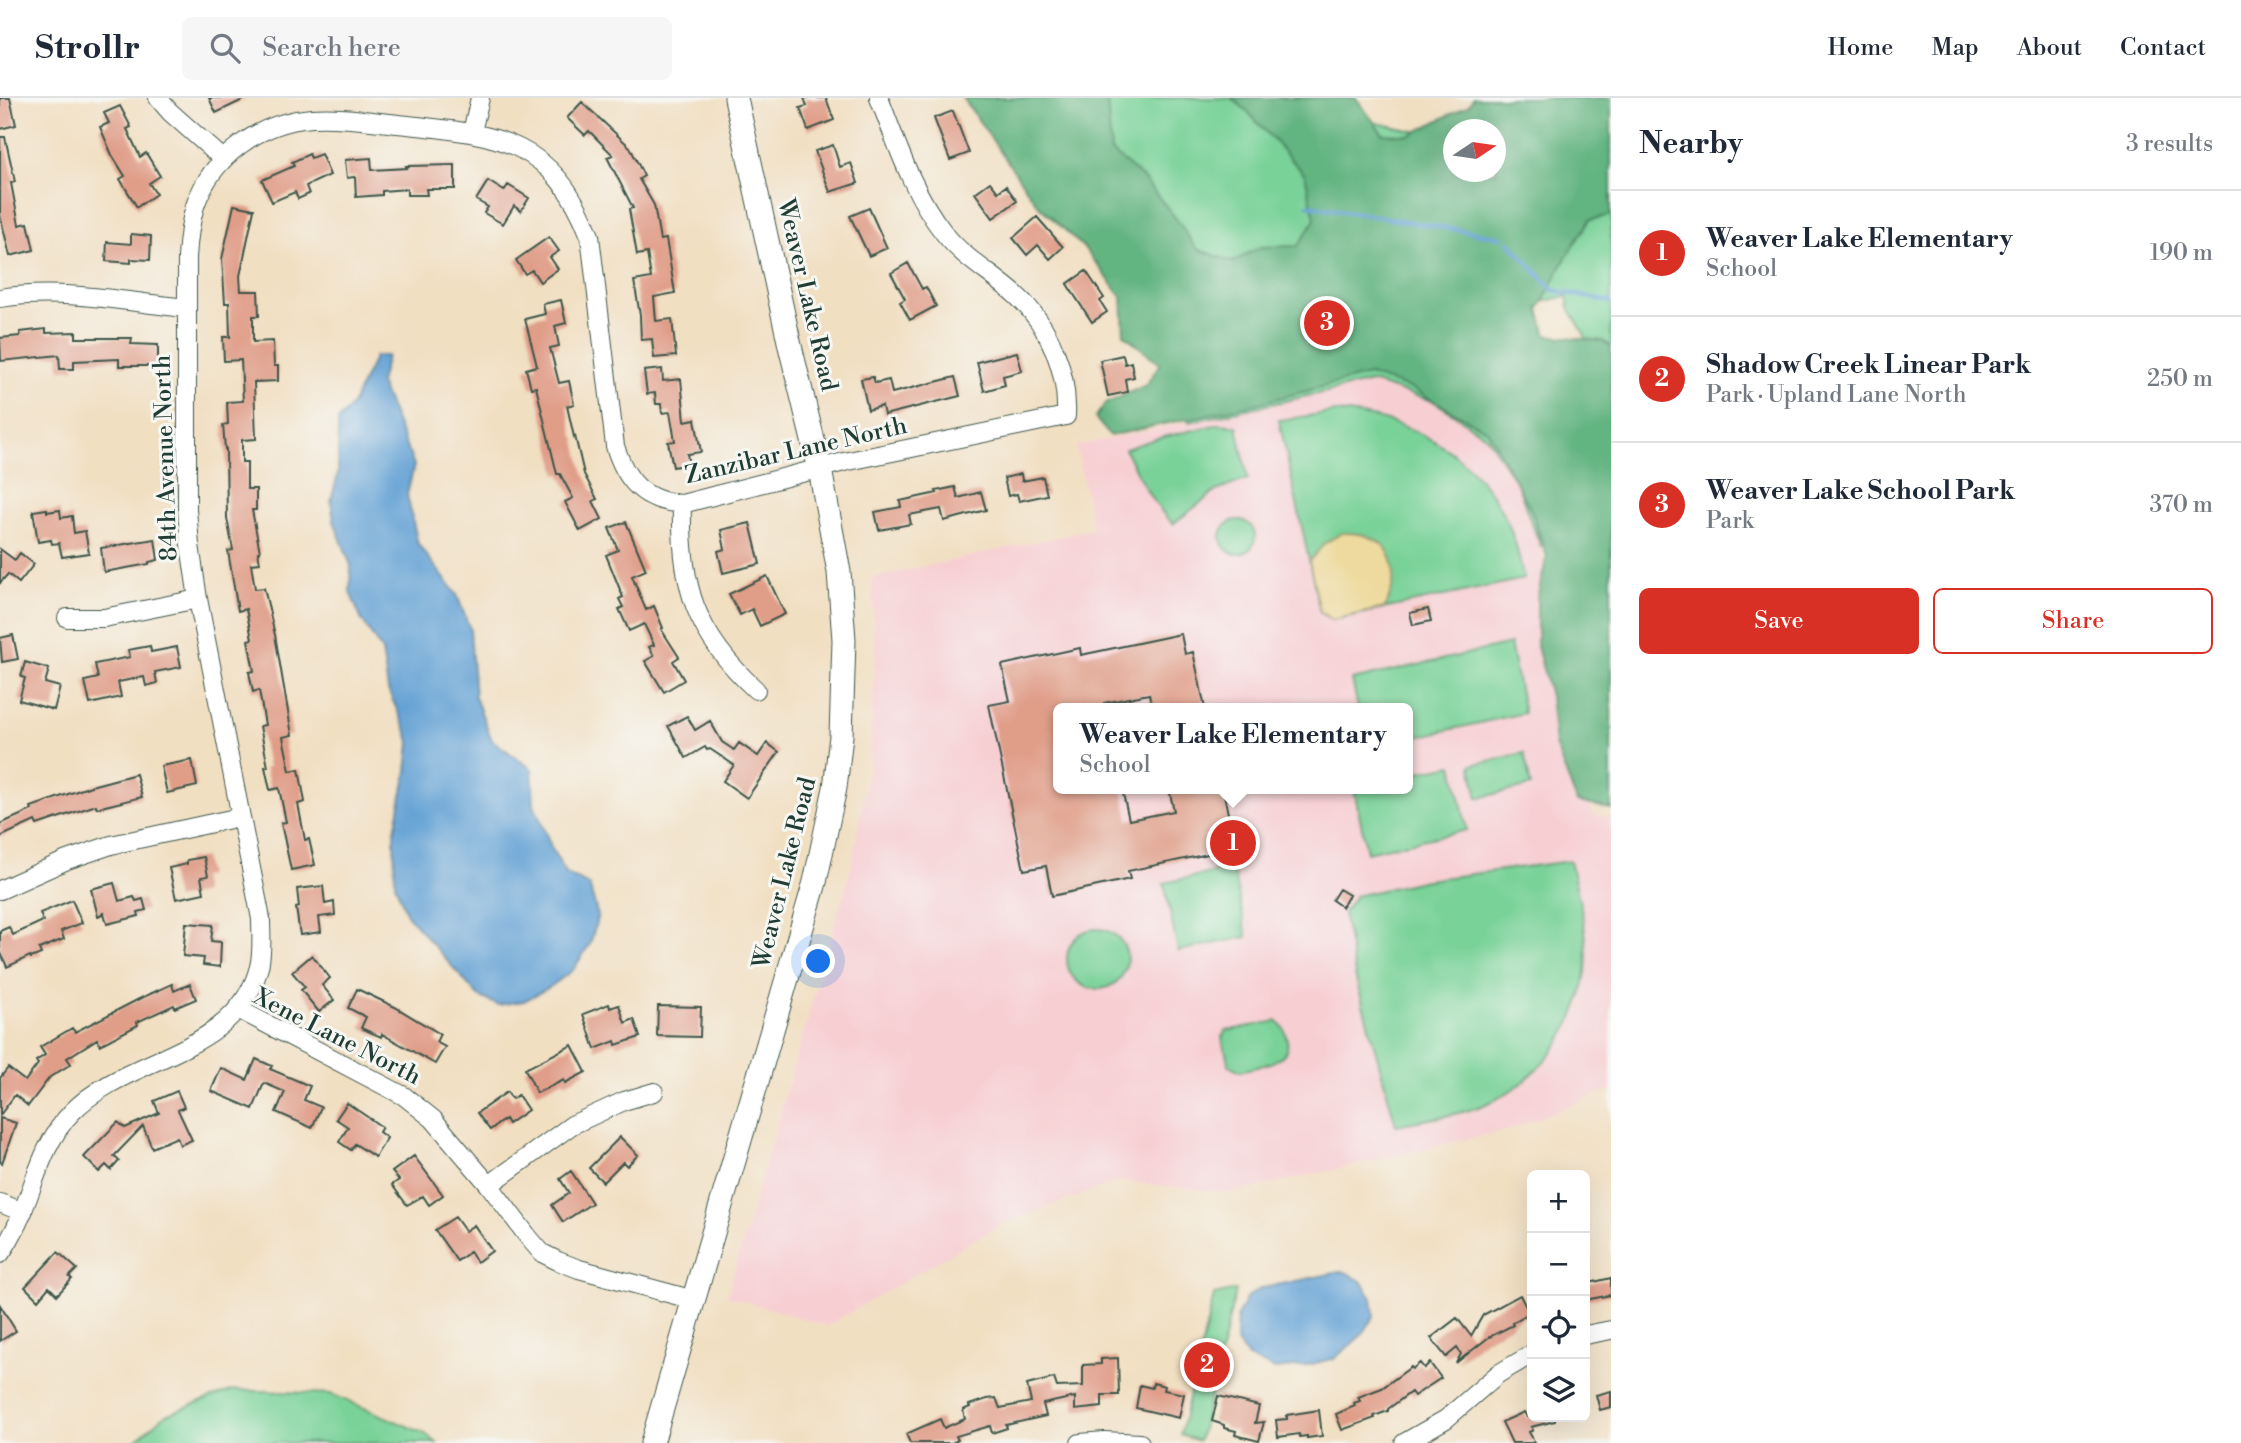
<!DOCTYPE html>
<html lang="en">
<head>
<meta charset="utf-8">
<style>
  body { margin:0; font-family:"Libre Bodoni",serif; background:#f6f6f7; color:#1f2937 }
  .controls { position:absolute; right:21px; bottom:21px; display:grid; overflow:hidden; border-radius:10px; box-shadow:0 7px 28px #0002 }
  .controls button { width:63px; height:63px; display:grid; place-items:center; padding:0; border:0; border-bottom:2px solid #e0e1e3; background:#fff; color:#1f2937; font:35px sans-serif }
  .compass { position:absolute; left:1443px; top:21px; width:63px; height:63px; border-radius:50%; background:#fff; box-shadow:0 7px 28px #0002; rotate:77deg }
  .you { position:absolute; left:819px; top:864px; width:24px; height:24px; margin:-18px; border:5px solid #fff; border-radius:50%; background:#1a73e8; box-shadow:0 0 0 10px #1a73e833 }
  .badge { display:grid; place-items:center; width:46px; height:46px; border-radius:50%; background:#d93025; color:#fff; font-size:23px; font-weight:700 }
  .pin { position:absolute; translate:-50% -50%; border:4px solid #fff; box-shadow:0 2px 7px #0006 }
  .popup { position:absolute; left:1053px; top:605px; width:360px; height:91px; box-sizing:border-box; display:grid; place-content:center; border-radius:10px; background:#fff; filter:drop-shadow(0 2px 5px #0005); font-size:23px; white-space:nowrap; color:#747a83 }
  .popup b { font-size:26px; color:#1f2937 }
  .popup::after { content:''; position:absolute; left:50%; top:100%; margin-left:-14px; border:14px solid transparent; border-top-color:#fff }
  .list { margin:0; padding:0; list-style:none }
  h2 { display:flex; justify-content:space-between; align-items:center; height:91px; margin:0; padding:0 28px; font-size:30px }
  h2 small { font-size:23px; font-weight:400; color:#747a83 }
  .list li { display:grid; grid-template-columns:46px 1fr auto; gap:21px; align-items:center; box-sizing:border-box; height:126px; padding:0 28px; border-top:2px solid #e0e1e3 }
  .list b { display:block; font-size:26px; white-space:nowrap }
  .list p { margin:0; font-size:23px; white-space:nowrap; color:#747a83 }
  .list em { font-size:23px; font-style:normal; color:#747a83 }
  .actions { display:flex; gap:14px; padding:21px 28px }
  .actions a { flex:1; padding:16px 0; border:2px solid #d93025; border-radius:10px; text-align:center; font-size:24px; color:#d93025 }
  .actions .main { background:#d93025; color:#fff }
  .icon { flex:none; width:38px; height:38px; fill:none; stroke:currentColor; stroke-width:2; stroke-linecap:round; stroke-linejoin:round }
  .map { position:relative; flex:none; width:1611px; height:1345px; overflow:hidden }
  header { display:flex; align-items:center; gap:42px; box-sizing:border-box; height:98px; padding:0 35px; background:#fff; border-bottom:2px solid #e0e1e3 }
  header strong { font-size:33px }
  nav { display:flex; gap:38px; margin-inline-start:auto; font-size:24px }
  .search { width:490px; height:63px; background:#f6f6f7; display:flex; align-items:center; gap:18px; box-sizing:border-box; padding:0 24px; border-radius:10px; color:#747a83; font-size:26px }
  main { display:flex }
  aside { flex:1; background:#fff }
  .map>svg:first-child { display:block }
  .built { fill:#f7cfd3; fill-rule:evenodd }
  .green { fill:#79d298; stroke:#4c8866; stroke-width:2 }
  .forest { fill:#62b480; stroke:#40785a; stroke-width:2; fill-rule:evenodd }
  .sand { fill:#eeda9e; stroke:#868c69; stroke-width:2 }
  .water { fill:#62a0d4; stroke:#406e84; stroke-width:2 }
  .lines { fill:none; stroke-linecap:round; stroke-linejoin:round }
  .stream { stroke:#62a0d4; stroke-width:4.5 }
  .building { fill:#e09d88 }
  .minor-casing { stroke:#3e5549; stroke-width:20 }
  .major-casing { stroke:#3e5549; stroke-width:25 }
  .minor { stroke:#fff; stroke-width:18 }
  .major { stroke:#fff; stroke-width:23 }
  .labels { text-anchor:middle; dominant-baseline:central; stroke-width:6; stroke-linejoin:round; paint-order:stroke }
  .street-label { font-size:24px; fill:#1f3d34; stroke:#f6f6f2 }
</style>
</head>
<body>
<header>
<strong>Strollr</strong>
<div class="search"><svg class="icon" aria-label="search" viewBox="0 0 24 24"><circle cx="10" cy="10" r="6"/><path d="M15 15l6 6"/></svg>Search here</div>
<nav><a>Home</a><a>Map</a><a>About</a><a>Contact</a></nav>
</header>
<main>
<div class="map">
<svg width="1611" height="1345" viewBox="0 0 1611 1345">
  <rect width="100%" height="100%" fill="#f6f6f2"/>
  <filter id="ink" filterUnits="userSpaceOnUse"><feTurbulence type="fractalNoise" baseFrequency=".0143" numOctaves="2"/><feDisplacementMap in="SourceGraphic" scale="14" xChannelSelector="R" yChannelSelector="G"/><feConvolveMatrix kernelMatrix="1 2 1 2 8 2 1 2 1" color-interpolation-filters="sRGB"/></filter>
  <filter id="wash" filterUnits="userSpaceOnUse"><feTurbulence type="fractalNoise" baseFrequency=".00686" numOctaves="4" result="noise"/><feDisplacementMap in="SourceGraphic" scale="28" xChannelSelector="R" yChannelSelector="G"/><feGaussianBlur stdDeviation="1.57" result="paint"/><feColorMatrix in="noise" values="0 0 0 0 0 0 0 0 0 0 0 0 0 0 0 0 0 1.4 0 .05"/><feComposite in="paint" operator="in"/></filter>
  <g filter="url(#wash)">
    <rect width="100%" height="100%" fill="#f1dfc2"/>
    <path class="built" d="M1371 284 1435 304 1487 339 1521 390 1541 450 1593 717 1611 719V813L1608 819 1611 836V991L1512 1031 1232 1095 1120 1083 1001 1126 827 1228 727 1198 851 771 869 668 875 562 872 480 1093 431 1076 348ZM1058 610H1408V691H1058Z"/>
    <path class="green" d="M1014 0H1276L1278 4 1453 41 1454 74H1496L1611 0V248L1602 243 1587 241 1569 210 1567 198 1488 217 1541 450 1517 386 1487 339 1435 304 1371 284 1189 324 1171 235Z
      M1335 314C1408 319 1471 352 1505 419 1515 439 1519 460 1524 481L1332 522 1320 514 1279 322Z
      M1219 326 1237 328 1248 381 1216 393 1173 426C1151 405 1138 378 1125 351L1155 341Z
      M1221 439a17 17 0 1 1 34 0a17 17 0 1 1-34 0Z
      M1510 546 1524 615 1408 641V610H1358L1352 582Z
      M1524 655 1531 688 1478 700 1471 667Z
      M1453 667 1467 732 1367 754 1354 691H1408V676Z
      M1570 763C1578 798 1590 837 1586 874 1578 932 1539 983 1486 1006 1458 1018 1426 1021 1396 1027L1356 881 1343 815 1355 798 1426 782Z
      M1233 770 1247 839 1178 853 1164 785Z
      M1067 861a30 30 0 1 1 60 0a30 30 0 1 1-60 0Z
      M1277 923C1284 928 1285 934 1287 942 1292 965 1256 969 1240 973L1229 967 1222 939 1226 933Z
      M1236 1192 1199 1343 1180 1337 1214 1197Z
      M233 1292 331 1296 424 1335 437 1345H132L165 1317Z"/>
    <path class="forest" d="M963 0H1107L1111 53 1142 79 1175 119 1197 151 1233 164 1260 149 1298 148 1315 121 1305 77 1246 12 1231 0H1356L1383 36 1410 37 1469 7 1473 0H1611V117L1590 122 1569 154 1539 211 1546 237 1602 243 1611 248V711L1577 704 1555 647 1550 598 1537 548V500L1547 459 1532 414 1488 333 1412 291 1369 277 1255 306 1110 338 1095 320 1105 306 1146 287 1160 266 1124 236 1122 199 1085 151 1037 106ZM1454 32H1496V74H1454Z"/>
    <path class="sand" d="M1342 435C1393 434 1404 468 1385 510L1332 522 1320 514 1309 463 1325 445Z"/>
    <path class="water" d="M375 258H387L380 285 414 367 407 397 418 446 457 497 470 531 475 599 492 642 532 671 534 706 552 751 566 776 589 787 598 818 590 846 573 872 550 889 524 903 498 907 478 898 407 817 395 786 394 737 407 673 410 644 406 631 388 592 382 553 361 521 350 494 351 468 334 423 331 403 338 376V323L352 307Z
      M1344 1173 1361 1183 1372 1200 1374 1218 1363 1236 1335 1260 1304 1268 1275 1271 1248 1260 1236 1243 1237 1218 1247 1199 1262 1190Z"/>
    <g class="lines">
      <path class="stream" d="M1308 107 1501 139
        M1509 144 1553 192 1611 204"/>
    </g>
    <g id="blocks">
      <path class="building" d="M0 0H10L16 27 0 31Z
        M209 0H247L216 15Z
        M804 0H826L834 22 808 32 800 10 807 8Z
        M582 4 630 49 644 78 639 81 654 107 660 142 666 141 675 195 654 199 656 223 672 221 676 258 654 260 652 241 641 242 640 217 634 183 651 180 647 155 637 157 629 111 633 110 607 59 613 57 589 33 585 37 567 20Z
        M120 8 131 29 127 31 140 59 146 55 160 78 149 85 156 96 137 109 120 81 125 78 112 57 100 29 109 25 104 15Z
        M953 13 969 55 950 62 934 20Z
        M0 39H5L15 84 11 85 19 127 28 125 34 152 10 158 0 117Z
        M833 47 840 69 851 65 858 85 830 94 815 53Z
        M309 56 311 60 321 56 330 77 306 88 309 96 298 101 295 94 272 104 262 82 294 68 292 64Z
        M371 60 372 72 407 70 406 68 455 67V91H426L427 97H407V91L382 93V97L356 99 355 79 347 80 345 62Z
        M488 83 504 93 508 87 529 100 521 113 514 108 503 126 484 115 488 109 476 102Z
        M990 84 998 94 1006 88 1017 103 993 120 975 95Z
        M234 107 254 111 240 178 241 193H258L259 218H253V244L273 243 274 268H278V283L254 284 256 341 242 342V364H247V391H256V412H252L260 454H258L260 465 251 466 255 491 264 490 275 537 292 637 283 639 290 673 299 671 305 704 298 706 305 742 309 741 315 767 291 772 281 725 286 724 279 690 270 692 265 669H268L260 628 265 627 259 592 253 594 249 574 254 573 248 542 252 541 246 511 238 513 228 453 233 452 227 420 226 351H225L223 327 228 326 227 304 243 303 241 262 224 263 223 239H230L229 205H225L222 161Z
        M869 110 887 150 869 158 850 118Z
        M1037 119 1063 149 1050 161 1038 147 1027 157 1013 140Z
        M131 136 151 138 150 162 131 161V165L106 163 107 144 131 146Z
        M549 139 559 153 550 159 558 171 540 184 532 172 525 176 516 162Z
        M908 165 922 191 926 189 936 208 910 222 900 204 905 201 891 175Z
        M1086 173 1104 200 1100 203 1107 214 1092 224 1067 186Z
        M561 202 566 225 555 228 559 248 550 250 559 285 569 283 574 306 567 308 574 339 575 338 584 376 597 401 593 403 602 421 580 433 565 404 573 400 560 376H557L536 289 531 290 526 271 537 268 525 221 545 216 543 206Z
        M46 231V235L76 234V240H132L131 246 158 247V268H119V261L74 263V271H60L59 257 1 263 0 240 20 238V234Z
        M1017 254 1022 273 1003 278 1005 287 984 293 977 264Z
        M1123 257 1125 266 1131 264 1134 279 1125 281 1127 294 1108 298 1100 262Z
        M662 271 663 283 681 281 685 323 695 321 701 354 687 356 689 366 673 369 668 344 675 343 670 314 662 315 661 306H656L655 295 647 296 644 273Z
        M873 279 875 285 889 282 892 295 955 279 960 298 884 317 882 308 868 312 861 281Z
        M1021 376 1022 383 1043 379 1047 397 1019 403 1017 396 1008 398 1004 380Z
        M955 389 958 400 981 394 986 412 944 423 941 411 909 417 911 426 879 432 875 414 901 409 900 403 937 395 936 393Z
        M47 411V414L60 412 61 420 72 418 74 435 85 433 89 455 62 459 59 445 52 446 51 442 38 444 33 413Z
        M626 424 646 472 632 478 646 512 654 508 663 530 661 531 679 559 673 563 684 582 664 594 645 563 654 558 649 549 654 547 644 526 629 533 619 511 623 509 619 501 623 499 606 457 618 452 609 430Z
        M750 425 760 466 723 475 718 453 725 451 721 432Z
        M155 441 158 462 149 464V466L104 474 101 450Z
        M0 451 15 462 20 455 34 466 19 485 8 476 0 485Z
        M767 478 785 516 760 528 752 511 740 517 729 496Z
        M1428 511 1431 523 1413 527 1410 515Z
        M1181 536 1185 556 1193 554 1205 610H1152L1149 596 1104 605 1105 610H1058V691H1122L1129 722 1174 713 1169 691H1223L1231 731 1223 733 1227 752 1128 773 1130 781 1052 798 1046 768 1024 772 989 607 1010 603 1002 567 1080 550 1081 557Z
        M13 537 18 561 2 564 0 540Z
        M150 548 151 554 177 549 181 569 155 574 157 585 146 588 144 579 118 584 121 599 90 606 85 583 98 580 95 566 130 559 128 552Z
        M25 564 49 571 45 585 60 589 54 612 19 602 25 580 21 579Z
        M687 618 695 632 710 623 722 644 734 652 739 645 758 658 767 645 779 654 747 700 723 683 734 667 710 651 707 652 705 649 686 660 668 628Z
        M192 662 197 688 167 695 161 668Z
        M136 676 142 699 97 710 96 707 37 727 35 723 0 739V726L32 712 31 709 91 688Z
        M204 759 208 778 201 779 204 795 176 801 169 770 187 766V762Z
        M114 785 119 803 134 799 136 803 143 801 146 812 138 814 139 818 107 826 104 815 98 818 91 791Z
        M323 788 325 806 334 804 335 817 319 819 321 834 300 837 296 810 299 809 297 791Z
        M1339 791 1349 797 1342 809 1332 802Z
        M72 802 82 825 61 833 64 841 39 851 41 856 31 860 30 858 7 869 0 853V833L9 829 13 837 43 823 40 815Z
        M186 825 213 827 211 843 221 844 220 869 203 867 204 860 183 858Z
        M312 857 330 880 322 887 334 902 319 914 301 892 305 889 292 874Z
        M172 886 174 893 190 886 196 901 175 910 174 907 137 924 138 927 100 947 97 941 67 960 71 966 50 979 28 1008 15 997 0 1017V980L8 970 25 983 38 966 36 963 45 957 40 949 72 930 75 934 139 901Z
        M357 891 395 909 440 936 436 944 445 949 435 966 382 936 381 939 361 930 366 919 348 910Z
        M609 906 610 910 619 907 625 925 634 921 640 939 616 947 615 943 595 951 583 916Z
        M658 908 701 909 700 939 657 938Z
        M572 947 586 974 565 985 564 982 537 995 525 971Z
        M256 961 272 968 270 971 310 988 304 1002 321 1009 312 1030 276 1014 285 994 264 985 253 1011 211 993 221 970 247 982Z
        M177 993 184 1009 178 1012 192 1042 180 1047 177 1039 152 1050 143 1028 114 1058 119 1063 111 1072 106 1067 99 1074 84 1059 118 1024 125 1030 159 1015 154 1003Z
        M507 994 512 1001 518 997 528 1012 508 1026 505 1021 490 1032 477 1015Z
        M347 1005 382 1029 379 1034 387 1040 375 1059 355 1046 351 1052 339 1044 348 1029 336 1021Z
        M0 1020 16 1025 2 1065 0 1064Z
        M620 1039 638 1057 627 1068 623 1064 603 1084 589 1070Z
        M414 1058 443 1097 429 1107 423 1098 407 1107 392 1087 399 1082 392 1074Z
        M571 1073 592 1105 563 1124 552 1107 569 1095 560 1081Z
        M455 1119 465 1133 474 1127 492 1153 477 1164 470 1154 457 1163 435 1132Z
        M58 1154 77 1171 69 1179 72 1181 57 1197 49 1189 38 1202 25 1189Z
        M1611 1180V1197L1585 1202V1186Z
        M1520 1197 1529 1215 1512 1225 1513 1227 1489 1239 1456 1265 1461 1256 1457 1250 1446 1259 1431 1240 1457 1220 1471 1238 1483 1217Z
        M0 1207 16 1233 0 1243Z
        M1118 1260 1119 1297H1102V1309L1075 1312V1299L1043 1306 1046 1318 1006 1327 1007 1330 992 1335 990 1328 956 1338 958 1342 952 1345H910L906 1336 940 1321 944 1330 965 1321 963 1312 970 1309 969 1307 987 1301 996 1300 1000 1310 1031 1304 1027 1287 1054 1280 1057 1289 1083 1288V1267L1101 1266V1261Z
        M1420 1265 1424 1270 1430 1265 1441 1280 1414 1298 1411 1294 1388 1311V1313L1374 1318 1375 1320 1342 1332 1336 1316 1355 1308 1354 1305 1360 1303 1358 1299 1382 1290 1411 1269 1412 1271Z
        M1153 1285 1165 1288 1164 1292 1184 1296 1179 1320 1136 1310 1140 1287 1152 1290Z
        M1611 1293V1309L1600 1312 1596 1297Z
        M1218 1298 1259 1308 1255 1325 1264 1324 1259 1343 1235 1337 1236 1333 1224 1330V1327L1212 1323Z
        M1319 1312 1322 1338 1307 1340V1338L1300 1339 1299 1336 1278 1339 1276 1322 1287 1321V1317Z
        M1524 1314 1527 1319H1555V1323L1531 1329 1533 1332 1529 1334 1535 1345H1512L1502 1324Z"/>
    </g>
  </g>
  <g filter="url(#ink)">
    <use href="#blocks" fill-opacity="0" stroke="#3e5549" stroke-width="2"/>
    <g class="lines">
      <defs>
        <path id="minor" d="M158 0 170 14 223 61
          M472 34 480 0
          M0 200C61 190 126 204 186 210
          M682 406C680 488 695 536 756 592
          M67 520H104L198 501
          M0 792 67 762 111 747 240 719
          M238 911 404 998 433 1021 489 1087 529 1140 542 1155 558 1163 579 1171 694 1202
          M489 1087 572 1027 624 1003 654 994
          M0 1105 23 1114
          M0 1156C32 1113 34 1053 72 1014 127 957 237 957 259 869 263 853 261 836 261 821L198 501 190 447 187 412V160C188 142 190 125 195 108 212 57 261 24 312 20 341 18 369 23 398 26 492 36 552 38 590 138L615 348C626 383 643 403 682 406L844 364 1066 318C1068 274 1050 228 1017 198 993 176 964 161 944 135 913 96 897 46 879 0
          M1585 1237 1611 1232
          M1080 1345 1105 1343 1140 1345
          M1404 1345 1446 1321 1498 1276 1532 1256"/>
        <path id="major" d="M652 1345 815 784 835 690 841 638 844 542 839 474 820 371 790 248 736 0"/>
      </defs>
      <use href="#minor" class="minor-casing"/>
      <use href="#major" class="major-casing"/>
      <use href="#minor" class="minor"/>
      <use href="#major" class="major"/>
    </g>
  </g>
  <g class="labels">
    <g class="street-label">
      <text transform="translate(807 197) rotate(77)">Weaver Lake Road</text>
      <text transform="translate(796 353) rotate(-13)">Zanzibar Lane North</text>
      <text transform="translate(166 360) rotate(-92)">84th Avenue North</text>
      <text transform="translate(785 775) rotate(-76)">Weaver Lake Road</text>
      <text transform="translate(337 939) rotate(27)">Xene Lane North</text>
    </g>
  </g>
</svg>
<div class="controls">
<button>+</button>
<button>−</button>
<button><svg class="icon" aria-label="locate" viewBox="0 0 24 24"><circle cx="12" cy="12" r="6"/><path d="M12 2v4M12 18v4M2 12h4M18 12h4"/></svg></button>
<button><svg class="icon" aria-label="layers" viewBox="0 0 24 24"><path d="M12 4l9 5-9 5-9-5zM3 14l9 5 9-5"/></svg></button>
</div>
<svg class="compass" viewBox="-18 -18 36 36"><path d="M0-13l5 13h-10z" fill="#e53935"/><path d="M0 13l5-13h-10z" fill="#747a83"/></svg>
<div class="you"></div>
<div class="pin badge" style="left:1233px;top:745px">1</div>
<div class="popup"><b>Weaver Lake Elementary</b>School</div>
<div class="pin badge" style="left:1207px;top:1267px">2</div>
<div class="pin badge" style="left:1327px;top:225px">3</div>
</div>
<aside>
<h2>Nearby<small>3 results</small></h2>
<ul class="list">
<li><span class="badge">1</span><div><b>Weaver Lake Elementary</b><p>School</p></div><em>190 m</em></li>
<li><span class="badge">2</span><div><b>Shadow Creek Linear Park</b><p>Park · Upland Lane North</p></div><em>250 m</em></li>
<li><span class="badge">3</span><div><b>Weaver Lake School Park</b><p>Park</p></div><em>370 m</em></li>
</ul>
<div class="actions"><a class="main">Save</a><a>Share</a></div>
</aside>
</main>
</body>
</html>
